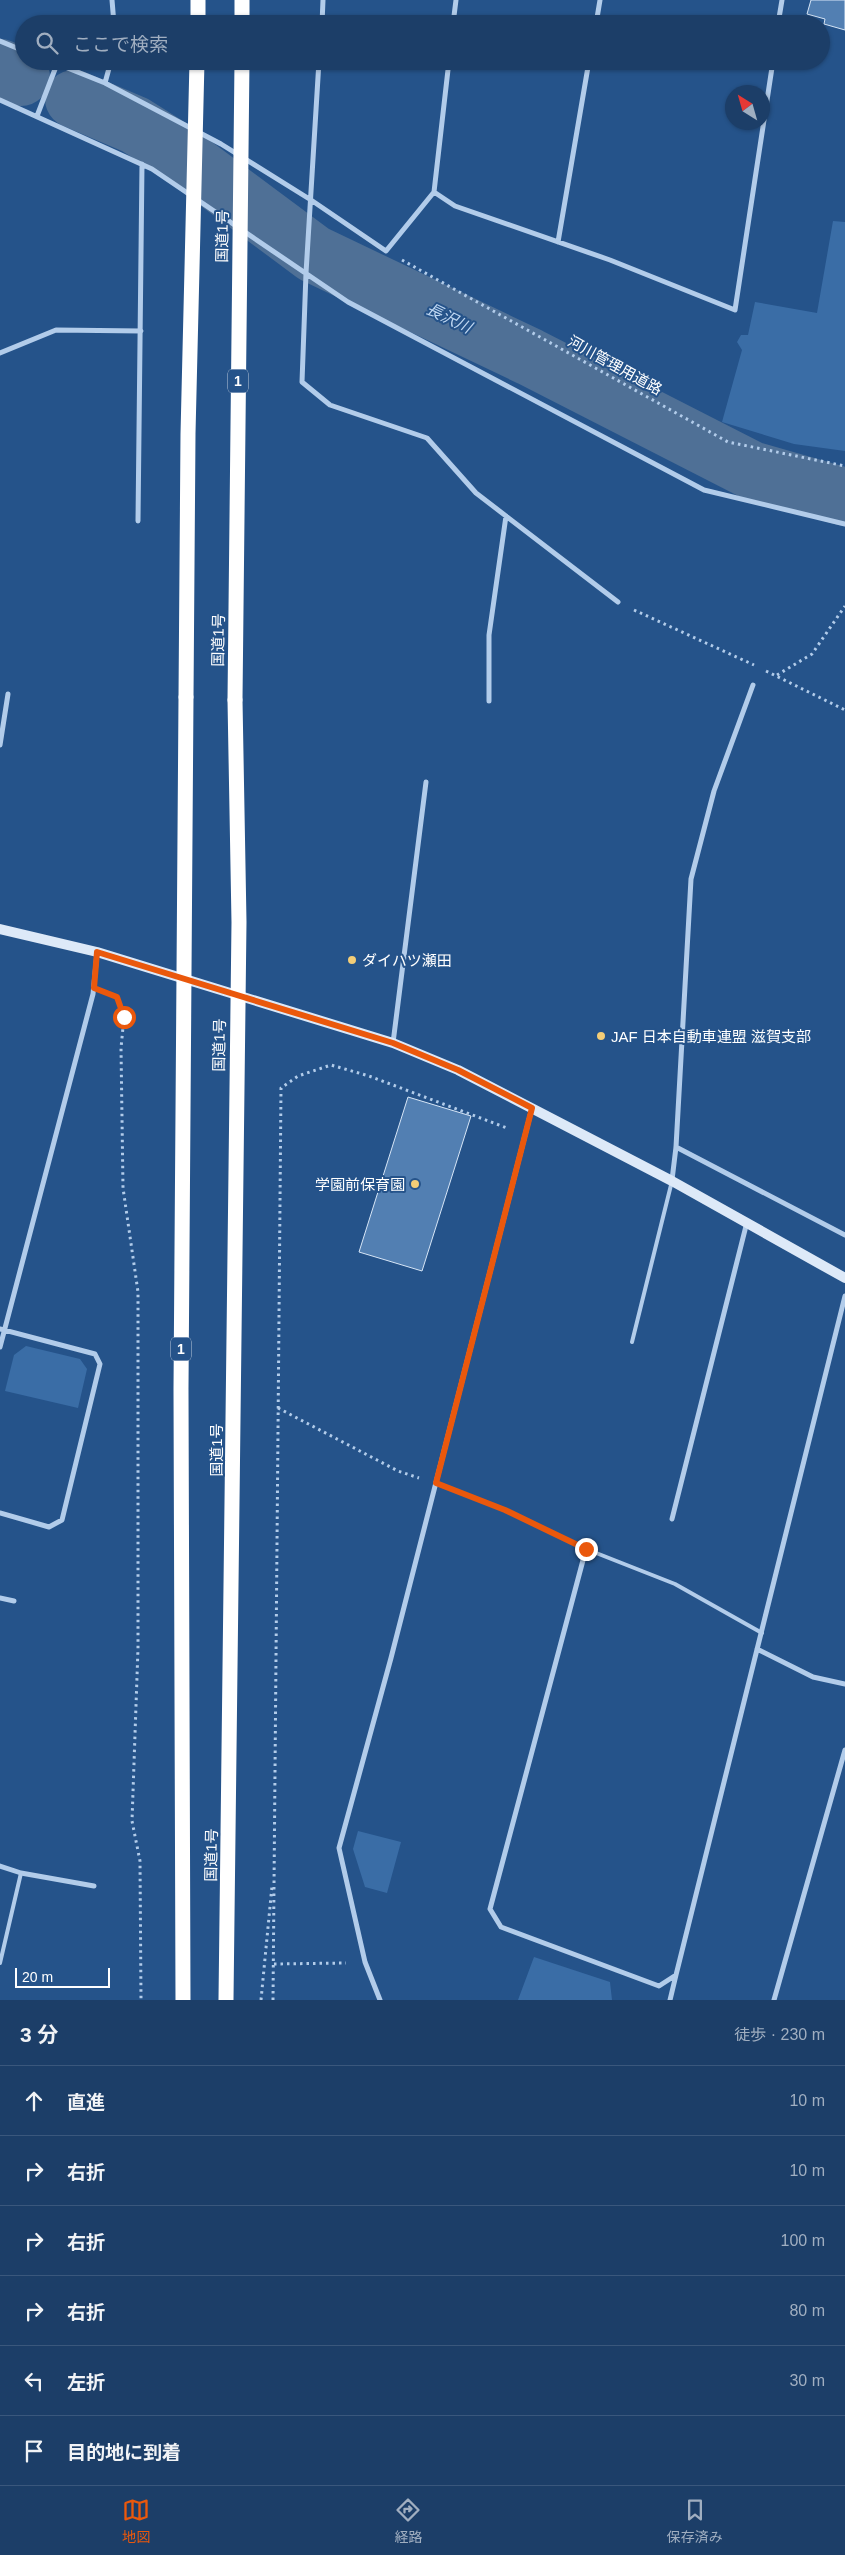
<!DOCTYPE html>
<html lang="ja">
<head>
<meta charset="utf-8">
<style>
  body { margin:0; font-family:Helvetica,"Noto Sans JP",sans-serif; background:#294971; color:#f1f3f6 }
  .compass { position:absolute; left:725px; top:85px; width:45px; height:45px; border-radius:50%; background:#1c3e68; box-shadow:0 1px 4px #0004; rotate:323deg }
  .scale { position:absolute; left:15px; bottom:12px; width:95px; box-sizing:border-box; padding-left:5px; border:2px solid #fff; border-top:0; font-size:14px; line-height:18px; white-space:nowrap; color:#fff; -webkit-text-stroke:4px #25538a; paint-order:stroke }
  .stop { position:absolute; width:15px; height:15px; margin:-11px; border:4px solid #ea580c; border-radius:50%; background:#fff }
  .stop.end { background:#ea580c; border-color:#fff; box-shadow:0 1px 5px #0008 }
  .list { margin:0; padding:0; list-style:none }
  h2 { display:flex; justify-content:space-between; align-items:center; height:65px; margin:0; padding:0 20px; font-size:21px }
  h2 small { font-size:16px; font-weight:400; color:#a0aec0 }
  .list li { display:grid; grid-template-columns:32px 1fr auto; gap:15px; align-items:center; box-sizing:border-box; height:70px; padding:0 20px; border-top:1px solid #3a577c }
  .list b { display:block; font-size:19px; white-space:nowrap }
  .list em { font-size:16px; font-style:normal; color:#a0aec0 }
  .icon { flex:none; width:28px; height:28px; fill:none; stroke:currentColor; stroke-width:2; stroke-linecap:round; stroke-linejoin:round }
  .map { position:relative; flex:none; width:845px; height:2000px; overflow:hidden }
  .search { position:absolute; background:#1c3e68; box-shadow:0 1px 4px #0004; left:15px; right:15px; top:15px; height:55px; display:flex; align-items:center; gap:12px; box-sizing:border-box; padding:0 18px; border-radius:28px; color:#a0aec0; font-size:19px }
  .sheet { height:485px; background:#1c3e68 }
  nav { display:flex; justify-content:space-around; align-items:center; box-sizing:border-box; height:70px; border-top:1px solid #3a577c; background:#1c3e68; font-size:14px; color:#a0aec0 }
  nav a { display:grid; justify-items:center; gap:2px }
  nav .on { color:#ea580c }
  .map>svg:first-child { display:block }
  .green { fill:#3a6da6 }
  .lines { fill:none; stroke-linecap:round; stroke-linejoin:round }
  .river { stroke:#4f7096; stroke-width:58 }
  .building { fill:#527fb2; stroke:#d7e6f7 }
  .path { stroke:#b2ccea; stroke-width:3; stroke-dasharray:2.5 4; stroke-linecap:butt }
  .lane { stroke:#b2ccea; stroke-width:4 }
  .street { stroke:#b2ccea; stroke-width:5 }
  .secondary { stroke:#dde9f8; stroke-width:10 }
  .highway { stroke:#fff; stroke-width:15 }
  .highway-bridge { stroke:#fff; stroke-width:15 }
  .route { stroke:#ea580c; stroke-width:6 }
  .poi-dot { fill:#f3cd77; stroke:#25538a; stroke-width:2 }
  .labels { text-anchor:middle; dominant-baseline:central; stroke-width:4; stroke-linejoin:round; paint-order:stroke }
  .shield { fill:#25538a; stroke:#becbdc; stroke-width:1 }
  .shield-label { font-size:14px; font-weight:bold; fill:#fff }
  .street-label { font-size:15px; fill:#fff; stroke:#25538a }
  .poi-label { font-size:15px; fill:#fff; stroke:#25538a; text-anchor:start }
  .water-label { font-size:16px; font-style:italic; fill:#bed6f1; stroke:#25538a }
</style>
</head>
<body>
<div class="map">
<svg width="845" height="2000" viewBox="0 0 845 2000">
  <rect width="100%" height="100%" fill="#25538a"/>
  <path class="green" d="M833 221 845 222V451L794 444 722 422 742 350 737 342 741 335H748L755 302 817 313Z
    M26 1346 80 1359 87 1369 78 1408 5 1391 14 1355Z
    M358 1831 401 1842 387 1893 365 1887 353 1849Z
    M534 1957 610 1982 612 2000H518Z"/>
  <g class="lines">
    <path class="river" d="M0 68 21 77
      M74 99 135 125 173 149 314 254 530 357 751 470 845 497"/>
  </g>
  <path class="building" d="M811 0H845V30L824 24 825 19 807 14Z
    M408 1097 471 1116 422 1271 359 1252Z"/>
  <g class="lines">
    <path class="path" d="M402 260 728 442 845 466
      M634 610 754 665
      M766 671 845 710
      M777 675 812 654 845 606
      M112 995 117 997 124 1017 121 1048 123 1188 138 1292V1648L132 1821 140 1861 141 2000
      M278 1408 398 1471 419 1478
      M274 1964 346 1963
      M261 2000 272 1886
      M273 2000 281 1088 298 1076 331 1065 369 1076 507 1128"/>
    <path class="lane" d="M632 1342 672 1181
      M436 1483 505 1510 586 1549 675 1584 762 1633
      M0 1963 21 1873"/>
    <path class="street" d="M112 0 114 24
      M322 24 323 0
      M453 24 456 0
      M596 24 600 0
      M778 24 782 0
      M0 41 24 51
      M50 61 105 83
      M111 61 105 83 221 144 311 200 386 251 434 192 455 206 610 260 735 310 773 61
      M319 61 306 273 302 382 330 405 427 438 476 493 618 602
      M0 100 152 169 348 302 704 490 845 524
      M37 116 57 64
      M434 192 449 61
      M558 242 589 61
      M0 353 56 330 141 331
      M138 521 142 164
      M489 701V635L506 516
      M0 745 8 694
      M393 1043 426 782
      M676 1147 845 1235
      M672 1180 676 1147 691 879 714 791 753 685
      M0 1329 95 1354 100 1364 62 1520 49 1527 0 1513
      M0 1347 93 994 97 953
      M672 1519 747 1222
      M586 1549 490 1909 501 1927 659 1986 676 1975 845 1296
      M0 1598 14 1601
      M757 1649 813 1677 845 1684
      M0 1866 21 1873 94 1886
      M380 2000 365 1962 339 1848 391 1658 532 1108
      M670 2000 676 1975
      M774 2000 845 1750"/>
    <path class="secondary" d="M0 929 97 952 393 1043 458 1070 672 1181 845 1278"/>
    <path class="highway" d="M198 24V0
      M242 24V0
      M183 2000 181 1389 186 697
      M226 2000 239 922 235 700"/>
    <path class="highway-bridge" d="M186 697 188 434 197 61
      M235 700 242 61"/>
  </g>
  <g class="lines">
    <path class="route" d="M124 1017 117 997 94 988 97 952 393 1043 458 1070 532 1108 436 1483 505 1510 586 1549"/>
  </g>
  <g class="poi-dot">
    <circle cx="352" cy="960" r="5"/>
    <circle cx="601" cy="1036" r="5"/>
    <circle cx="415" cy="1184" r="5"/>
  </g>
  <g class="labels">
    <g class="shield">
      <rect x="228" y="369.5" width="20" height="23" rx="4"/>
      <rect x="171" y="1337.5" width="20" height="23" rx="4"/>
    </g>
    <g class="shield-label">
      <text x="238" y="381">1</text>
      <text x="181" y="1349">1</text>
    </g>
    <g class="street-label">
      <text transform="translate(222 236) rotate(-89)">国道1号</text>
      <text transform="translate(615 365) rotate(29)">河川管理用道路</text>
      <text transform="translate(218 640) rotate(-89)">国道1号</text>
      <text transform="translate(219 1045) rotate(-89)">国道1号</text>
      <text transform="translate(216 1450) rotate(-90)">国道1号</text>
      <text transform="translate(211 1855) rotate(-89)">国道1号</text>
    </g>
    <g class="poi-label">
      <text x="362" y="960">ダイハツ瀬田</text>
      <text x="611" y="1036">JAF 日本自動車連盟 滋賀支部</text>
      <text x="405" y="1184" text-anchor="end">学園前保育園</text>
    </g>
    <g class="water-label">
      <text transform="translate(449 318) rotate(26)">長沢川</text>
    </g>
  </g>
</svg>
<svg class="compass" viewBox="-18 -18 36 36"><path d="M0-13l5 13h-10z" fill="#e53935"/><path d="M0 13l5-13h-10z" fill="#a0aec0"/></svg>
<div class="scale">20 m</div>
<div class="stop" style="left:124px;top:1017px"></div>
<div class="stop end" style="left:586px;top:1549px"></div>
<div class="search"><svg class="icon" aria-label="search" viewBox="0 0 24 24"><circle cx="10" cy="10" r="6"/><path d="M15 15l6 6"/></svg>ここで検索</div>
</div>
<section class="sheet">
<h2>3 分<small>徒歩 · 230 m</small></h2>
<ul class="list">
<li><svg class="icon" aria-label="ahead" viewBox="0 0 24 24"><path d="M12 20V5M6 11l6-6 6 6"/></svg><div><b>直進</b></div><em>10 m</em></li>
<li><svg class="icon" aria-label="right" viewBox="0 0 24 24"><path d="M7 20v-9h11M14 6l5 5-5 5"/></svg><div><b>右折</b></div><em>10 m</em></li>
<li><svg class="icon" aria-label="right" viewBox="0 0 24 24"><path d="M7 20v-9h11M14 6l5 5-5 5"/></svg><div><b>右折</b></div><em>100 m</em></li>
<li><svg class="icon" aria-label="right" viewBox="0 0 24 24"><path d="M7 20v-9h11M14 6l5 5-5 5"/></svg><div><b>右折</b></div><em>80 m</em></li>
<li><svg class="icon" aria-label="left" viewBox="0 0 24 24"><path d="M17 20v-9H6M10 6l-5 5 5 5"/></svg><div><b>左折</b></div><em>30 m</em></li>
<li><svg class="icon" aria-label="arrive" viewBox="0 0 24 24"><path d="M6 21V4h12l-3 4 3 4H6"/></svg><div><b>目的地に到着</b></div></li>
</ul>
</section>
<nav>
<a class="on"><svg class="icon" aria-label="map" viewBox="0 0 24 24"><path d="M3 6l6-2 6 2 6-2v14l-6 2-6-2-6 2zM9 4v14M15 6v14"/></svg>地図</a>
<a><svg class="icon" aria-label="directions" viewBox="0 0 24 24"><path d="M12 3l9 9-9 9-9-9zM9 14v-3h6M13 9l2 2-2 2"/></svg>経路</a>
<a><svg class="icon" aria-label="saved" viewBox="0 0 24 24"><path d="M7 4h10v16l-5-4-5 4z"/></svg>保存済み</a>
</nav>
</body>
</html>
